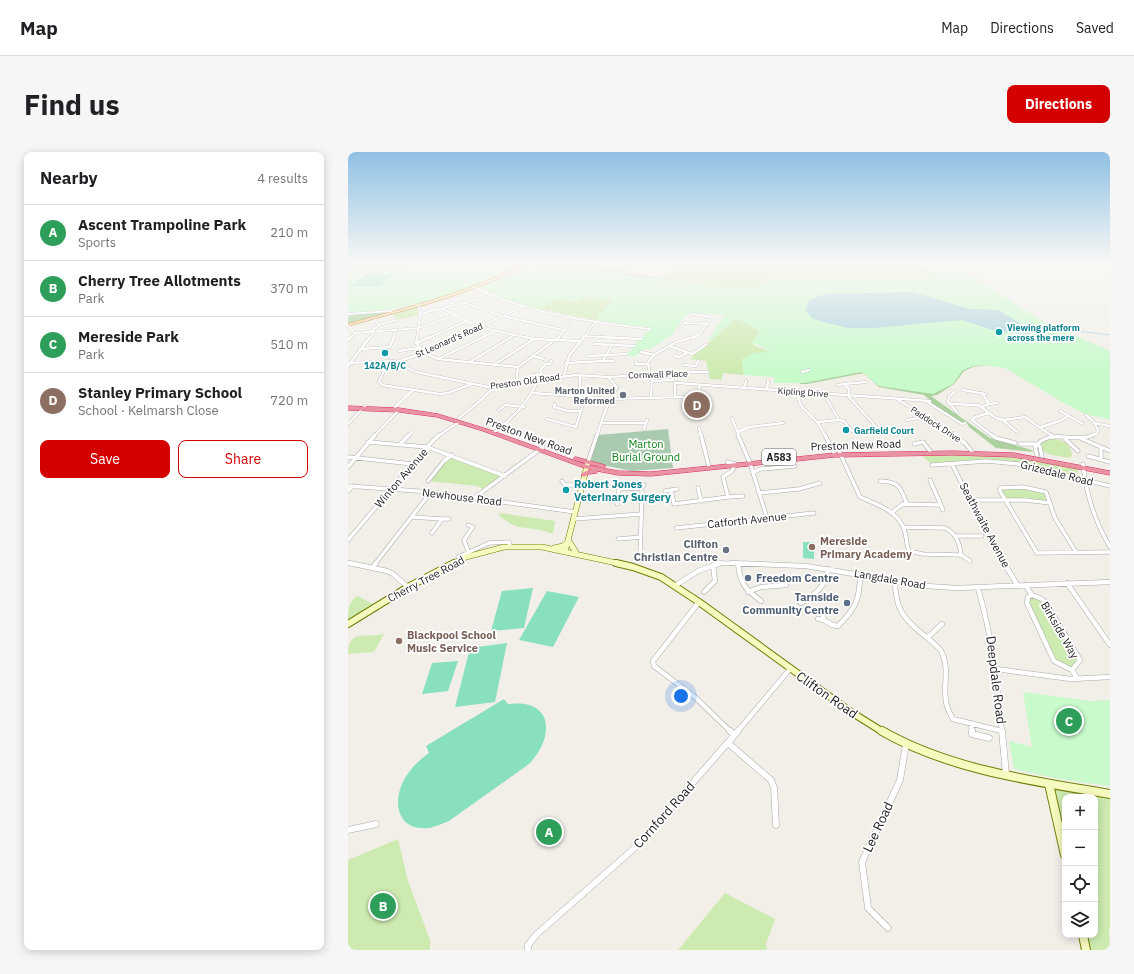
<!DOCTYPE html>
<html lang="en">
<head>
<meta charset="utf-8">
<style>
  body { margin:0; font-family:"IBM Plex Sans",sans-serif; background:#f6f6f6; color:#202124 }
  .controls { position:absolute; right:12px; bottom:12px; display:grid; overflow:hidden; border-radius:8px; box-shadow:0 2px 10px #0003 }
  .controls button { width:36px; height:36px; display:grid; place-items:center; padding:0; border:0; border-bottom:1px solid #e0e0e0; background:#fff; color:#202124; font:20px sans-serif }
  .you { position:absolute; left:333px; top:544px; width:14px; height:14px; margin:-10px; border:3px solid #fff; border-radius:50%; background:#1a73e8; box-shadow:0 0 0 6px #1a73e833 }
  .badge { display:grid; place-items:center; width:26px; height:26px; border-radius:50%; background:#d40000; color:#fff; font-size:13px; font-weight:700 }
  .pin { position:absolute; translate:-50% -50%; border:2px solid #fff; box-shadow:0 1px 4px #0006 }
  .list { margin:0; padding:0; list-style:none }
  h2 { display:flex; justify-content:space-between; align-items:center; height:52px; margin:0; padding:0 16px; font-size:17px }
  h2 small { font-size:13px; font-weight:400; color:#757577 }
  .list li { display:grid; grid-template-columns:26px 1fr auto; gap:12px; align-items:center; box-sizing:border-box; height:56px; padding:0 16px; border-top:1px solid #e0e0e0 }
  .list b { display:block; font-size:15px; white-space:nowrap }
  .list p { margin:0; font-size:13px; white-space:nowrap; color:#757577 }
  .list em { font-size:13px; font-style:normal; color:#757577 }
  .actions { display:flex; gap:8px; padding:12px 16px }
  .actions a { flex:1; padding:9px 0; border:1px solid #d40000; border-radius:8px; text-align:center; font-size:14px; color:#d40000 }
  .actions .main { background:#d40000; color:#fff }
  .icon { flex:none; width:22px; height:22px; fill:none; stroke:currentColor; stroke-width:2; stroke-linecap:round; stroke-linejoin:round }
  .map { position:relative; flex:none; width:762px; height:798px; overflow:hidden; border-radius:8px }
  header { display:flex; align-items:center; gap:24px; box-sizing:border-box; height:56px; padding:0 20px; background:#fff; border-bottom:1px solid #e0e0e0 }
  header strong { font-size:19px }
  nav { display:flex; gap:22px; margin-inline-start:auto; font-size:14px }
  .intro { display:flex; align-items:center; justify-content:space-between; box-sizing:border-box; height:96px; padding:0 24px }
  h1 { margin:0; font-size:28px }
  .button { padding:10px 18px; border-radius:8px; background:#d40000; color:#fff; font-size:14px; font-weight:700 }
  main { display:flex; gap:24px; padding:0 24px }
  aside { flex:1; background:#fff; border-radius:8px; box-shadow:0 2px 10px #0003 }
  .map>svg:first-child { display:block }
  .grass { fill:#cdebb0 }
  .forest { fill:#add19e }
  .cemetery { fill:#aacbaf }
  .park { fill:#c8facc }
  .pitch { fill:#88e0be }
  .water { fill:#aad3df }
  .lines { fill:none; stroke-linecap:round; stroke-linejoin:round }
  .stream { stroke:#aad3df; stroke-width:1 }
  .street-far4-casing { stroke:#a9a9a9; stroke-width:2.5 }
  .street-far3-casing { stroke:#a9a9a9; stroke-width:3 }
  .street-far2-casing { stroke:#a9a9a9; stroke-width:4.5 }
  .street-far1-casing { stroke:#a9a9a9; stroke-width:5.5 }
  .street-casing { stroke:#a9a9a9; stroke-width:7 }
  .secondary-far2-casing { stroke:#707d05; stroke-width:6 }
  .secondary-far1-casing { stroke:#707d05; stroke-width:8 }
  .secondary-casing { stroke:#707d05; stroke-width:10 }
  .primary-casing { stroke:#a06b00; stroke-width:1 }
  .highway-casing { stroke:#dc2a67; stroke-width:1 }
  .street-far4 { stroke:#fff; stroke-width:2 }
  .street-far3 { stroke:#fff; stroke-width:2.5 }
  .street-far2 { stroke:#fff; stroke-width:3.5 }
  .street-far1 { stroke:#fff; stroke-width:4.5 }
  .street { stroke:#fff; stroke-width:6 }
  .secondary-far2 { stroke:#f7fabf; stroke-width:5 }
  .secondary-far1 { stroke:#f7fabf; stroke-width:6 }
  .secondary { stroke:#f7fabf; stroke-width:8 }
  .primary { fill:#fcd6a4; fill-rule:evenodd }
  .highway { fill:#e892a2; fill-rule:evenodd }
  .culture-dot { fill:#0f9aa8; stroke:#fff; stroke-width:1.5 }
  .worship-dot { fill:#6b7280; stroke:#fff; stroke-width:1.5 }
  .education-dot { fill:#8d6e63; stroke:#fff; stroke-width:1.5 }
  .service-dot { fill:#5c6f8a; stroke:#fff; stroke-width:1.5 }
  .labels { text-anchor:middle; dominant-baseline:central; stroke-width:3.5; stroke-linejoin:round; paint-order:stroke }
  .far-culture-label { font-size:9px; font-weight:bold; fill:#0d838f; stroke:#fff; text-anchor:start }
  .far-street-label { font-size:9px; fill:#222; stroke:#fff }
  .far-worship-label { font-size:9px; font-weight:bold; fill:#5b616d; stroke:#fff; text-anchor:end }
  .shield { fill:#fff; stroke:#646464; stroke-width:1 }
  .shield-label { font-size:10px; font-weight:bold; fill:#222 }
  .street-label { font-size:11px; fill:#222; stroke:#fff }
  .park-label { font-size:11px; fill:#0c8416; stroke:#fff }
  .culture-label { font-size:11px; font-weight:bold; fill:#0d838f; stroke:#fff; text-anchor:start }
  .education-label { font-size:11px; font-weight:bold; fill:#785e54; stroke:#fff; text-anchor:start }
  .worship-label { font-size:11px; font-weight:bold; fill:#5b616d; stroke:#fff; text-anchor:end }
  .service-label { font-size:11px; font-weight:bold; fill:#4e5e75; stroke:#fff; text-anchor:start }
  .near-street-label { font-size:13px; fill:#222; stroke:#fff }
</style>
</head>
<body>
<header>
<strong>Map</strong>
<nav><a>Map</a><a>Directions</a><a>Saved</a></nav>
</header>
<div class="intro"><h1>Find us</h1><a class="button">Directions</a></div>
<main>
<aside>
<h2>Nearby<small>4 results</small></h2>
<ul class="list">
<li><span class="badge" style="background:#2e9e5b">A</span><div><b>Ascent Trampoline Park</b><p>Sports</p></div><em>210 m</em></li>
<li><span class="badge" style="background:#2e9e5b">B</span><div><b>Cherry Tree Allotments</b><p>Park</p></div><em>370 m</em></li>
<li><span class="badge" style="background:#2e9e5b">C</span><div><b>Mereside Park</b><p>Park</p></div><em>510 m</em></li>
<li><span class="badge" style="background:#8d6e63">D</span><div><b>Stanley Primary School</b><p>School · Kelmarsh Close</p></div><em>720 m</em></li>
</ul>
<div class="actions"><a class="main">Save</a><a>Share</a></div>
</aside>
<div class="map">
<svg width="762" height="798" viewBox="0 0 762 798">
  <rect width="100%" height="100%" fill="#f2efe9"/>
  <path class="grass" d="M336 110H551L574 114 587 121 584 126H422L408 136 394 137 312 131 328 113Z
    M235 145 266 147 248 168 191 157 207 147 228 150Z
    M69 154 70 163 49 168 43 162Z
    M388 166 412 179 404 191 407 194 424 200 407 201 394 207 396 223 375 221 373 228 362 227 358 209 342 207Z
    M703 286C713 288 723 291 724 303L722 306 703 303 695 299 693 292 694 289Z
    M640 303 679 307 730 317 729 326 701 318 647 310 584 313 575 304Z
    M102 304 153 324 135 337 129 334 80 329Z
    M652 336H674L698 340 702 351 658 348Z
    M152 361 207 369 205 382 193 378 171 375 163 372 151 364Z
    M684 443 694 447 732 508 724 518 706 509 679 447Z
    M9 444 25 452 0 469C0 458 0 451 9 444Z
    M36 482 26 500 0 502C0 477 18 486 36 482Z
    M702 636 762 646V776L761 777 762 798H738L735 783H747V645H717V703Z
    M50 687 60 729 82 788V798H0V708Z
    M377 741 427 767 418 792 419 798H330Z"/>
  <path class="forest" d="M187 110H225L282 114 285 116 276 118 279 121 317 126 316 127 285 125 276 122 182 113Z
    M42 160 0 172V165L2 163Z
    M625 213H639L625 215 616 219 606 232 589 243 583 244 642 286 684 298 685 300 648 296 621 275 619 271 613 270 583 251 584 250 576 243 531 235 516 221 459 232H452L451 231 515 219 609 221Z"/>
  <path class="cemetery" d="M320 277 325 316 284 319 240 310 250 283Z"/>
  <path class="park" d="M0 110H176C129 140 59 158 4 161L0 160Z
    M551 110H612L622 116V122H620L707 177 715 178 762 199V267L740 263 714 250 657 216 633 213 623 215 615 218 605 232 585 242 531 234 514 220 456 231H426V225L396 223 394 207 407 201 423 199 404 191 412 179 388 166 363 188 358 187 362 185 377 163 373 162 346 161 337 163 325 182 303 197 298 196 288 204H278L302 176 248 168 266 147 235 145 228 150 207 147 191 157 158 148 132 135 166 123 182 113 276 122 285 125 316 127 313 131 394 137 408 136 422 126H584L587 121 574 114Z
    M675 540 742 549 762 548V634L711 627 666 617 661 589 684 595Z"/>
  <path class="pitch" d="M0 110H64C50 121 29 117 12 118L11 116 0 118Z
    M20 121H48L32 134H2Z
    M455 390H466V407L455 406Z
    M185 436 176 476 143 479 154 439Z
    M199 439 231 445 205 495 171 488Z
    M159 491 147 550 107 555 122 496Z
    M110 509 100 539 74 542 84 511Z
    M156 547 160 552C206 546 207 585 181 612L101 669C93 672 84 677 75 676 48 676 45 647 56 628 62 617 71 608 81 601L78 594Z"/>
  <path class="water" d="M564 140 622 157 650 158 682 177V182L651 180 614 168 526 176H499L465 167 457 158 461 148 477 142Z"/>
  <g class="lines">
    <path class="stream" d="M682 180H688L697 175 762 183"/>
    <defs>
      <path id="street-far4" d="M228 110 284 114
        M613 110 624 118
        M126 135C183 163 240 169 302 177
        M117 151 154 164 216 178
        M68 153H71L72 162 69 186
        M95 157 131 175 181 186
        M0 162 43 159
        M72 162 142 144
        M341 163 346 162 363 165 352 182 344 186
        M31 173 48 168
        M1 174 7 181
        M333 178 332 176 336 171 359 172
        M22 180 31 173 27 168
        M7 181 70 176 108 163
        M235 184 270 186
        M2 186 7 181
        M22 186 26 180
        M45 186 48 178
        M80 186 119 169
        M108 186 174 155
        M133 186 147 179
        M161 186 166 183
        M210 186 226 166
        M235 186 248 169"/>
      <path id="street-far3" d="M69 185 68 191 76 201 90 207 170 215
        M176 185 186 187 231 189
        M251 185 293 187
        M0 188 3 185
        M68 191 82 185
        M246 192 286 194
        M321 194 344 202 359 192
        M12 197 42 195 46 185
        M51 199 70 196
        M293 200 306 203
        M184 204 196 207
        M241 204 278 202
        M327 204 331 205 339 201
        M90 207 135 185
        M255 209H265
        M122 210 163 185
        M288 210V212H300
        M0 211 46 209 68 220 140 235 228 223 260 225 269 235 257 259 249 284
        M218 211 255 209 264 193
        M37 212 39 213 31 229 34 233 92 242 100 241 124 232
        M147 212 186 187
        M39 213 76 201 110 185
        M336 213 348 214 350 209
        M0 214 22 185
        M170 215 211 185
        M454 220 461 218
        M184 223 194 222
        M194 223 193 217 198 212H202L203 209
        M302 223 300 210 306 203 328 190 346 185
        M216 224 221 204 236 185
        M260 225C293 223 327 220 360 220
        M304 229 325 228
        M518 230 496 232 501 237V245L531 278
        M168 232 170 215
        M490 233 496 232
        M396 236 398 229
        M419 238 420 229
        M615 238 637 242
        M450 240C449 255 459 258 467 268 472 272 474 278 477 284
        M606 240 601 245 600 250 609 260
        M185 241 263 247 335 245
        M349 241 352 240 351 233
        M476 242 491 268 496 269 504 279
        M228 245 232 238V223
        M327 245V231H329L582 249
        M303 246 304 223
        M549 247 606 284
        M578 249 614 272 617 271
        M207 252 206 255 220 259H233
        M601 252 630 253 648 266 655 268 677 265 704 284
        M641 252 649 251
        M47 255 65 238
        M633 255 641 252 634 241
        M151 258 157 253 176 255
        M712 259 735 272
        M641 261 627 265 624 268 645 284
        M738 263 745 269 750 278 749 281 742 284
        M111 266 132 249 147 234
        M384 266 391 284
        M199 267 228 275 237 245
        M559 268 576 265
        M655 268 669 280
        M470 270 491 268
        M253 271H298
        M746 271 762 274
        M0 272 17 254
        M693 275 712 269 720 264
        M351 276 353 284
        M296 277 299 268
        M390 280 401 275 435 271
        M145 281C165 266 180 251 190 228
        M26 284 51 258
        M60 284 64 280
        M90 284 111 270"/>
      <path id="street-far2" d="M353 283 361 315
        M390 283 402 311 419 366
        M477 283 487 303
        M605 283 617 291 625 301
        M644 283 648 286 667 291
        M703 283 704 284
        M715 285 730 299
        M734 287 762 299
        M20 290 79 295 157 324
        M566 292 575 290 582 299
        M672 292H689L692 295 694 304
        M51 293 61 283
        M753 296V308
        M491 299 512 345C528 352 550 359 556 377 559 385 558 392 561 399L575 402 613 403C612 392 608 381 597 376L556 375
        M689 303 687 295C701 275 726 292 745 283
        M740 304 762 310
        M0 305 65 312
        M240 310 249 283
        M604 312 640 384 657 412
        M735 312C738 343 746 368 762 395
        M584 313 639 309 670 312 762 334
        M0 315 27 283
        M405 320 413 317 447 314
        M582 328 595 358
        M80 329 96 309 104 303
        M214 329 217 333H233
        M532 329C552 330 552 335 559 352
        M0 334 83 340 227 360
        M350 336 353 349
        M323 338 326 352 380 345 375 325 384 319 387 312 379 310
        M0 339 5 334
        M317 339 329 337
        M411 341 451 337 472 331
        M380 345 395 344
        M126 346 195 295
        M229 348 270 346
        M623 348H677L702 351
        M269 352 271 337 292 336 296 333
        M543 361 555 352 592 353
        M64 365 94 367 84 381
        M94 367H101
        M226 367 294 362
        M120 373 125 375 116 388 121 402
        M328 376 466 361
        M607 384H634
        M270 387 293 385
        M0 388 79 295 91 283
        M728 400 707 366 698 340 675 335 652 336V339L689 401 762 400
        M613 403 622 409
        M110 405 141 391 161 390 162 394
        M292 405 294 339
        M0 411 6 412
        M27 412 83 340
        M367 412 375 411 410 412"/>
      <path id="street-far1" d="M1 411 39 419 45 422 60 435
        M383 411 458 414 578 434 609 436 762 430
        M390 411C392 432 397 437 413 449
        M656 411 670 434
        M25 415 28 411
        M547 428C547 456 555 467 577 484 583 489 589 493 593 499 602 515 595 533 598 550 599 557 602 561 605 567L654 579
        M719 431 762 493
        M328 433 350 419 373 411
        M677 433 684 443 694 447 698 451 732 508 724 518 729 526
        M630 436C644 484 649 530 654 580
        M356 440 367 429 365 413
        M400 440 413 435 438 433
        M684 443 680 445 679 451 706 509 724 518
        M450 447 453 451C467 442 478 435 480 417
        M351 450 305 509 306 514 348 546 383 580
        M475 463 476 468 484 473 490 474C508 456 512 447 512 422
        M470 467 476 468
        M580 485 594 472
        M648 517 723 527 762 525
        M623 571 624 580
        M389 580 442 517"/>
      <path id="street" d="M382 579 386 583
        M624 579V582L641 586
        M654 579 658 622
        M380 591 423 628 426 636 428 673
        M0 678 28 672
        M540 776 520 756 514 710 552 628 558 592
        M180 798V793L189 782 291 692 390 579"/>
      <path id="secondary-far2" d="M206 396 215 394 221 389 229 402
        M217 400 240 310
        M104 412 118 405 156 395H194L273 412"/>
      <path id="secondary-far1" d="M268 411 285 415 313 425 351 450 503 560 535 580
        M0 472 60 435 106 411"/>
      <path id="secondary" d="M534 579C602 618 685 629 762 642
        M701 632 717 703
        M735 783 738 798"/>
      <path id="primary" d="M178 110H181C151 130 114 141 80 152 53 159 27 167 0 174V172C62 154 121 141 178 110Z"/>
      <path id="highway" d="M0 254 51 256 90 262 139 277 239 313 270 319 303 320 487 301 605 299 666 301 762 319V323L666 305 605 303 487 305 303 324 270 323 249 319V321L241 322 236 325 233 323C236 319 240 318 244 318L236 316 135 279 89 265 51 260 0 258Z
        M228 305 257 313 258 314 255 316 226 308V306Z"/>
    </defs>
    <use href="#street-far4" class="street-far4-casing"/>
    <use href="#street-far3" class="street-far3-casing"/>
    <use href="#street-far2" class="street-far2-casing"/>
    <use href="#street-far1" class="street-far1-casing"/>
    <use href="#street" class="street-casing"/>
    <use href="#secondary-far2" class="secondary-far2-casing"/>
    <use href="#secondary-far1" class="secondary-far1-casing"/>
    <use href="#secondary" class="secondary-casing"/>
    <use href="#primary" class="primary-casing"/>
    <use href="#highway" class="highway-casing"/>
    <use href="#street-far4" class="street-far4"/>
    <use href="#street-far3" class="street-far3"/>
    <use href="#street-far2" class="street-far2"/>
    <use href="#street-far1" class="street-far1"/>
    <use href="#street" class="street"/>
    <use href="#secondary-far2" class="secondary-far2"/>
    <use href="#secondary-far1" class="secondary-far1"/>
    <use href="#secondary" class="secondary"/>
    <use href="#primary" class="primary"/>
    <use href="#highway" class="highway"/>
  </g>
  <linearGradient id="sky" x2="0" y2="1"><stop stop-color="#8fc0e4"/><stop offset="0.5" stop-color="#f9f8f5"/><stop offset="1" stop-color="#f9f8f5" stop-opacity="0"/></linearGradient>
  <rect width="762" height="222" fill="url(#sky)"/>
  <g class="culture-dot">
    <circle cx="651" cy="180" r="4"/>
    <circle cx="37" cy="201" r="4"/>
    <circle cx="498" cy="278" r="4"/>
    <circle cx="218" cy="338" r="4"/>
  </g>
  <g class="worship-dot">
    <circle cx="275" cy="243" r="4"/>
    <circle cx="378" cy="398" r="4"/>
  </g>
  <g class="education-dot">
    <circle cx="464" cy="395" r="4"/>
    <circle cx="51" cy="489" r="4"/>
  </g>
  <g class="service-dot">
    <circle cx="400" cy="426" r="4"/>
    <circle cx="499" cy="451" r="4"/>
  </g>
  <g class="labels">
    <g class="far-culture-label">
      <text x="659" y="175">Viewing platform<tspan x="659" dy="10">across the mere</tspan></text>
      <text x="37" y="213" text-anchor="middle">142A/B/C</text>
      <text x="506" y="278">Garfield Court</text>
    </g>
    <g class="far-street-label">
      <text transform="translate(101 188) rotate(-24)">St Leonard's Road</text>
      <text transform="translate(310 222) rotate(-2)">Cornwall Place</text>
      <text transform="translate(177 229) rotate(-8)">Preston Old Road</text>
      <text transform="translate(455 240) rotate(4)">Kipling Drive</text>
      <text transform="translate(588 272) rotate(33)">Paddock Drive</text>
    </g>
    <g class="far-worship-label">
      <text x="267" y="238">Marton United<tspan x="267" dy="10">Reformed</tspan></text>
    </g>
    <rect class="shield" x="414" y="297" width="34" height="16" rx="3"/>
    <g class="shield-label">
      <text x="431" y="305">A583</text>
    </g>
    <g class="street-label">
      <text transform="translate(181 284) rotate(20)">Preston New Road</text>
      <text transform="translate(508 293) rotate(-2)">Preston New Road</text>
      <text transform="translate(709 321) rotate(14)">Grizedale Road</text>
      <text transform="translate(53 326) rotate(-49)">Winton Avenue</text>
      <text transform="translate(114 345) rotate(7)">Newhouse Road</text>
      <text transform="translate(399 368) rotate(-6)">Catforth Avenue</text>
      <text transform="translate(637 373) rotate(62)">Seathwaite Avenue</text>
      <text transform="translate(78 427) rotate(-28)">Cherry Tree Road</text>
      <text transform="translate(542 427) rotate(10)">Langdale Road</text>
      <text transform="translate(712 478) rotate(60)">Birkside Way</text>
    </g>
    <g class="park-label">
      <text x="298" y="292">Marton<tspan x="298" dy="13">Burial Ground</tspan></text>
    </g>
    <g class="culture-label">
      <text x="226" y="332">Robert Jones<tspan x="226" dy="13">Veterinary Surgery</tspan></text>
    </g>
    <g class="education-label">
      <text x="472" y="389">Mereside<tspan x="472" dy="13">Primary Academy</tspan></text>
      <text x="59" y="483">Blackpool School<tspan x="59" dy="13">Music Service</tspan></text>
    </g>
    <g class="worship-label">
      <text x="370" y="392">Clifton<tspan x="370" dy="13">Christian Centre</tspan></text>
    </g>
    <g class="service-label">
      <text x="408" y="426">Freedom Centre</text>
      <text x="491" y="445" text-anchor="end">Tarnside<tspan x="491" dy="13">Community Centre</tspan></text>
    </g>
    <g class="near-street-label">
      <text transform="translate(648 528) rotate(83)">Deepdale Road</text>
      <text transform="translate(479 543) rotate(35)">Clifton Road</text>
      <text transform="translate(316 663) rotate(-48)">Cornford Road</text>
      <text transform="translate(530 675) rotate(-65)">Lee Road</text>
    </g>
  </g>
</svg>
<div class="controls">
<button>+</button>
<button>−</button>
<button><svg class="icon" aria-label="locate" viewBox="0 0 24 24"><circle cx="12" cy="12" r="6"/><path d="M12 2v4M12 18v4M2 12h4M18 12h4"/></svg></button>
<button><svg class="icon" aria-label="layers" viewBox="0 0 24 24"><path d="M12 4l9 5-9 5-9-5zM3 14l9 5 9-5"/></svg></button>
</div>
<div class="you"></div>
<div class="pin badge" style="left:201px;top:680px;background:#2e9e5b">A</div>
<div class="pin badge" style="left:35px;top:754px;background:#2e9e5b">B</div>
<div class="pin badge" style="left:721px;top:569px;background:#2e9e5b">C</div>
<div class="pin badge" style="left:349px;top:253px;background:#8d6e63">D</div>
</div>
</main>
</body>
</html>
